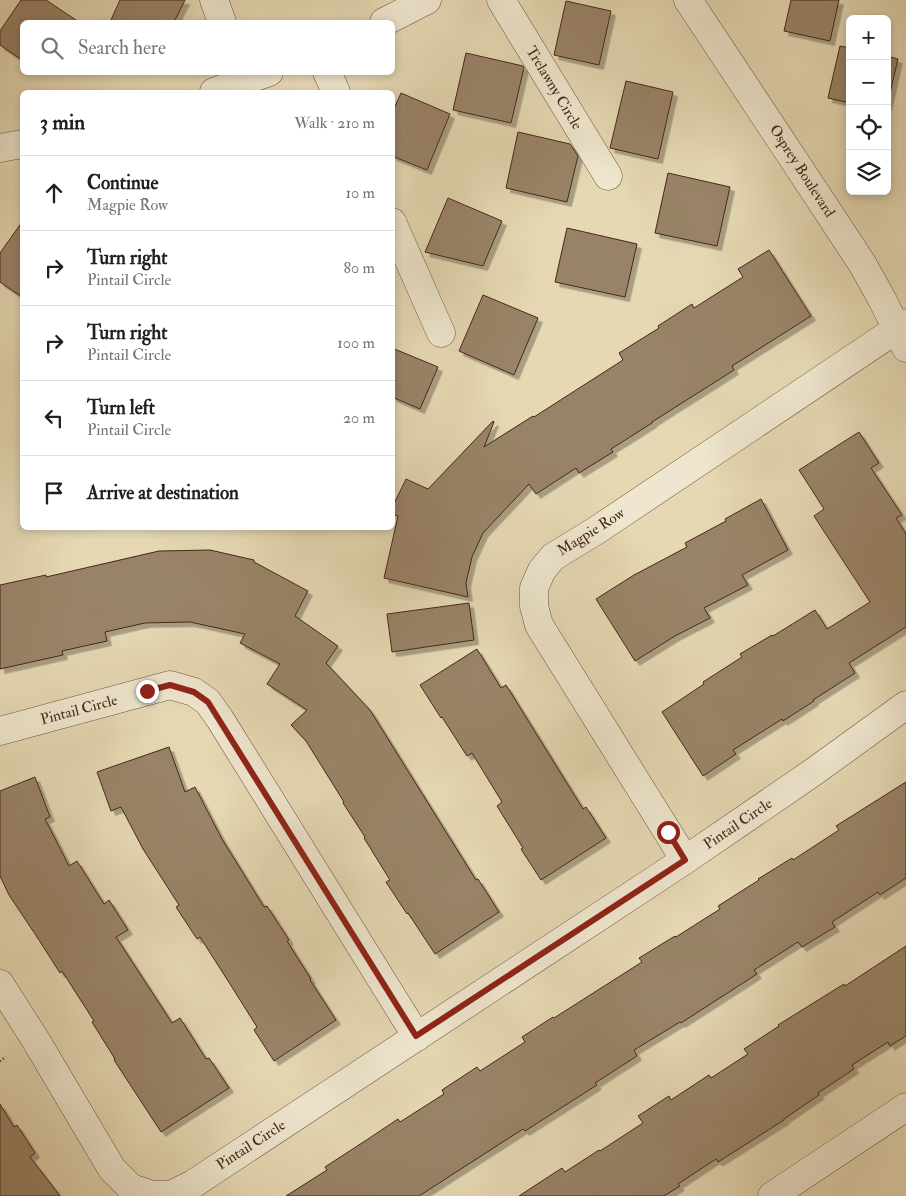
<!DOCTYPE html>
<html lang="en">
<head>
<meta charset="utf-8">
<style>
  body { margin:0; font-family:"IM FELL Double Pica",serif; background:#f2f2f2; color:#202124 }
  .controls { position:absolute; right:15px; top:15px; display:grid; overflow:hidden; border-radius:8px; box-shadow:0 2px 8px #0003 }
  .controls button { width:45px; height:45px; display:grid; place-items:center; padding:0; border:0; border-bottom:1px solid #e0e0e0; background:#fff; color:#202124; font:25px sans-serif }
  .stop { position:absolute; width:15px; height:15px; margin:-11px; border:4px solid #8f2418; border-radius:50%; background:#fff }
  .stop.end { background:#8f2418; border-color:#fff; box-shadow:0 1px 5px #0008 }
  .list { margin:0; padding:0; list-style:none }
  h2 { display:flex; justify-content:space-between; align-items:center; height:65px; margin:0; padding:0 20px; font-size:21px }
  h2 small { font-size:16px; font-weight:400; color:#757577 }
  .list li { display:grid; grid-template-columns:32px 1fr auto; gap:15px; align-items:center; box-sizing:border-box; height:75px; padding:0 20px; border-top:1px solid #e0e0e0 }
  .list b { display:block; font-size:19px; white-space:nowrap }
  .list p { margin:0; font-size:16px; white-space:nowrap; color:#757577 }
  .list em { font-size:16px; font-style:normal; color:#757577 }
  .icon { flex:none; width:28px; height:28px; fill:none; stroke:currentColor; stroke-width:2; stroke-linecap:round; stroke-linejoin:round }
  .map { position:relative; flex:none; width:906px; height:1196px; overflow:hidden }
  .search { position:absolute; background:#fff; box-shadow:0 2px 8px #0003; left:20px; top:20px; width:375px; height:55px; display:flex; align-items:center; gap:12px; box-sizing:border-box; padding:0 18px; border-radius:8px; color:#757577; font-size:19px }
  .panel { position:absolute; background:#fff; box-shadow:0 2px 8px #0003; left:20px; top:90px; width:375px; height:440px; border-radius:8px }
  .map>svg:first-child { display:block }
  .building { fill:#998368; stroke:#462716; filter:url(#shadow) }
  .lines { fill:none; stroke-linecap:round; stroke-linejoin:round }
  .minor-casing { stroke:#6e533d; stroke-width:29 }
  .path { stroke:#462716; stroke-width:3; stroke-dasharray:1 2.5; stroke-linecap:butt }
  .minor { stroke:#eee6ce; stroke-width:28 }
  .route { stroke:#8f2418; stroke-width:6 }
  .labels { text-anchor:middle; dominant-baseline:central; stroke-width:4; stroke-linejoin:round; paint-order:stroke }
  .street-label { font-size:15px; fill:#462716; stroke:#eee6ce }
</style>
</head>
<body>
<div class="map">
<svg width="906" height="1196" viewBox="0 0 906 1196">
  <defs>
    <filter id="shadow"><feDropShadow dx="4.5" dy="4.5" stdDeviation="0" flood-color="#0004"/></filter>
  </defs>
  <rect width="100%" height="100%" fill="#e5d8b3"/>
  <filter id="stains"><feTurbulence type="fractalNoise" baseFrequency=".004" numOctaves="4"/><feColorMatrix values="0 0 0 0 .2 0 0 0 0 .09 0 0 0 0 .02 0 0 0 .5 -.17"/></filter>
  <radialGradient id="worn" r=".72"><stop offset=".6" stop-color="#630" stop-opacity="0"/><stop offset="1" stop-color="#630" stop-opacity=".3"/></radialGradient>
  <path class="building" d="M21 0H46L79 22H22V60L0 45V31Z
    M120 0H185L174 22H110Z
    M791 0H839L830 41 784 31Z
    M566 1 611 11 599 65 554 55Z
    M840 46 850 48V103L828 98Z
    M466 53 523 66 524 68 511 123 453 110Z
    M887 56 898 59 887 106Z
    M626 81 673 92 658 159 610 148Z
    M401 93 450 114 427 170 392 156V113Z
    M518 132 570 144 578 156 567 202 506 188Z
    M668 173 730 187 717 246 655 233Z
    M448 198 502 221 483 266 425 252Z
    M22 222V297L0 282V253Z
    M567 228 637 244 625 297 555 282Z
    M769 250 811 316 732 366 734 370 652 422V423L611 449 613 452 579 473 576 468 536 494 529 484 483 533 472 557 466 583 468 597 384 578 398 516 392 514V508L406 479 428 489 493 421 494 422 484 447 533 416 534 417 623 360 619 353 659 328 658 326 692 304 694 308 743 277 738 269Z
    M483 295 538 318 514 375 459 351Z
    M392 348 438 367 420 409 392 397Z
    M859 432 879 463 871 468 902 515 896 518 906 534V627L849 663 855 673 813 700 814 701 783 721 782 719 733 750 736 754 703 776 662 712 704 684 703 682 742 657 740 654 772 635 773 636 815 610 827 629 870 602 814 516 824 509 799 470Z
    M761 499 788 550 742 575 748 585 704 608 710 618 675 636 635 661 596 599 634 575 687 547 685 543 726 521 725 519Z
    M210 550 254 560V562L308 591 295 616 338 646 326 663 370 710 476 880 478 879 499 912 435 954 408 913 407 914 386 882 390 880 364 838 365 837 343 803 344 802 306 741 291 725 307 710 267 684 280 664 240 643 245 634 190 622 145 623 105 632 107 641 62 651 63 655 0 669V585L46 575V577L159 551Z
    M469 603 474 640 392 652 387 614Z
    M477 649 501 688 506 685 583 809 586 807 606 838 541 880 521 849 523 848 497 806 502 802 472 753 467 756 442 717 441 718 420 685Z
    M169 747 185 792 195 787 222 839 235 860 264 907 267 906 289 940 287 941 311 979 310 980 336 1020 274 1061 254 1030 257 1027 230 984 200 937 197 939 176 907 179 905 143 849 121 807 111 811 97 772Z
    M35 777 50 817 45 819 69 866 77 861 104 904 109 900 128 930 116 937 172 1023 180 1018 206 1059 209 1058 229 1088 161 1132 114 1060 115 1059 92 1022 94 1021 62 971 60 973 37 937 9 895 0 876V791Z
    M906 782V878L880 895 878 892 832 922 835 927 802 947 798 942 754 970 757 974 681 1023 680 1022 634 1050 637 1056 595 1083 597 1085 525 1131 523 1129 419 1196H286L327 1170 325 1167 365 1141 398 1119 400 1122 444 1094 442 1090 477 1067 480 1071 525 1042 522 1037 553 1017 554 1018 642 962 639 958 675 936 676 937 720 909 718 906 759 880 758 879 792 858 793 860 839 830 836 826Z
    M906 946V1036L890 1046 888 1042 852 1065 854 1069 818 1093 819 1095 784 1119V1120L718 1162 716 1159 678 1184 680 1186 664 1196H519L562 1168 565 1172 599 1150 600 1151 643 1123 638 1116 669 1096 671 1100 709 1075 711 1078 748 1054 744 1049 779 1026 778 1025 844 984 845 986Z
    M0 1104 14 1127 17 1125 35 1153 30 1157 60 1196H0Z"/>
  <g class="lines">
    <defs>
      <path id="minor" d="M214 0 222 22
        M501 0 608 176
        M688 0 825 207 863 265 883 301 906 348
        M384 22 427 0
        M327 72 336 92
        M214 92 269 72
        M0 148 22 144
        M392 222 441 333
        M0 731 170 685 194 692 208 702 220 719 417 1037
        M685 860 539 625 534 606V588L542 570 553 557 597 530 906 323
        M0 984 35 1039 112 1169 131 1188 153 1195H171L193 1184 685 860 812 773 906 705
        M772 1196 906 1107"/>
    </defs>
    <use href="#minor" class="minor-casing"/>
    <path class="path" d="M0 1061 6 1057"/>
    <use href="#minor" class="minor"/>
  </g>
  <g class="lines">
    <path class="route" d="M147 691 170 685 194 692 208 702 416 1036 685 860 668 832"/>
  </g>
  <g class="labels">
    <g class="street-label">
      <text transform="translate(554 88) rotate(59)">Trelawny Circle</text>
      <text transform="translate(802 171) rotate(57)">Osprey Boulevard</text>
      <text transform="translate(591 532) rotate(-32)">Magpie Row</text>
      <text transform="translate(79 710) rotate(-15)">Pintail Circle</text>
      <text transform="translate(738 824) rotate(-34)">Pintail Circle</text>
      <text transform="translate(251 1145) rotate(-33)">Pintail Circle</text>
    </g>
  </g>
  <rect width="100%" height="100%" filter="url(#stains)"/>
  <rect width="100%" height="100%" fill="url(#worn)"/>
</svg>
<div class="controls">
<button>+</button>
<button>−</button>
<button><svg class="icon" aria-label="locate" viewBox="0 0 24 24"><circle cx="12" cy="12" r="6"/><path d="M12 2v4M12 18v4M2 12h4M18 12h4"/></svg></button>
<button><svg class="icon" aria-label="layers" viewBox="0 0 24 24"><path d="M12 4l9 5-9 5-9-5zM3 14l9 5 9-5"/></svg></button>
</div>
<div class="stop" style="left:668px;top:832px"></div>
<div class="stop end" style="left:147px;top:691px"></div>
<div class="search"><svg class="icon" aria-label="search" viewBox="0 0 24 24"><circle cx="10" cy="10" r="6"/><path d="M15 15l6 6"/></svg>Search here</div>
<section class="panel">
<h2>3 min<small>Walk · 210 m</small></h2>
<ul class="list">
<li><svg class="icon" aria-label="ahead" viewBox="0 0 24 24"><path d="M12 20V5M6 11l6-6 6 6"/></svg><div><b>Continue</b><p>Magpie Row</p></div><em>10 m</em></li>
<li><svg class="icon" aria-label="right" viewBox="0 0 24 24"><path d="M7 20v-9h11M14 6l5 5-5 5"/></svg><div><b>Turn right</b><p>Pintail Circle</p></div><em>80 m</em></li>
<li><svg class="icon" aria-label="right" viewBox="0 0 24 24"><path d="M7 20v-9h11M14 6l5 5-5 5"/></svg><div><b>Turn right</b><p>Pintail Circle</p></div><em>100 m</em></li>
<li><svg class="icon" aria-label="left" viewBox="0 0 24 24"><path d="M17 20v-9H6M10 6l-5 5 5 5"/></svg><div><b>Turn left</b><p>Pintail Circle</p></div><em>20 m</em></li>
<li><svg class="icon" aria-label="arrive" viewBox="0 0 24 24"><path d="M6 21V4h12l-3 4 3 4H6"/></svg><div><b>Arrive at destination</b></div></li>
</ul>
</section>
</div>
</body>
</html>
